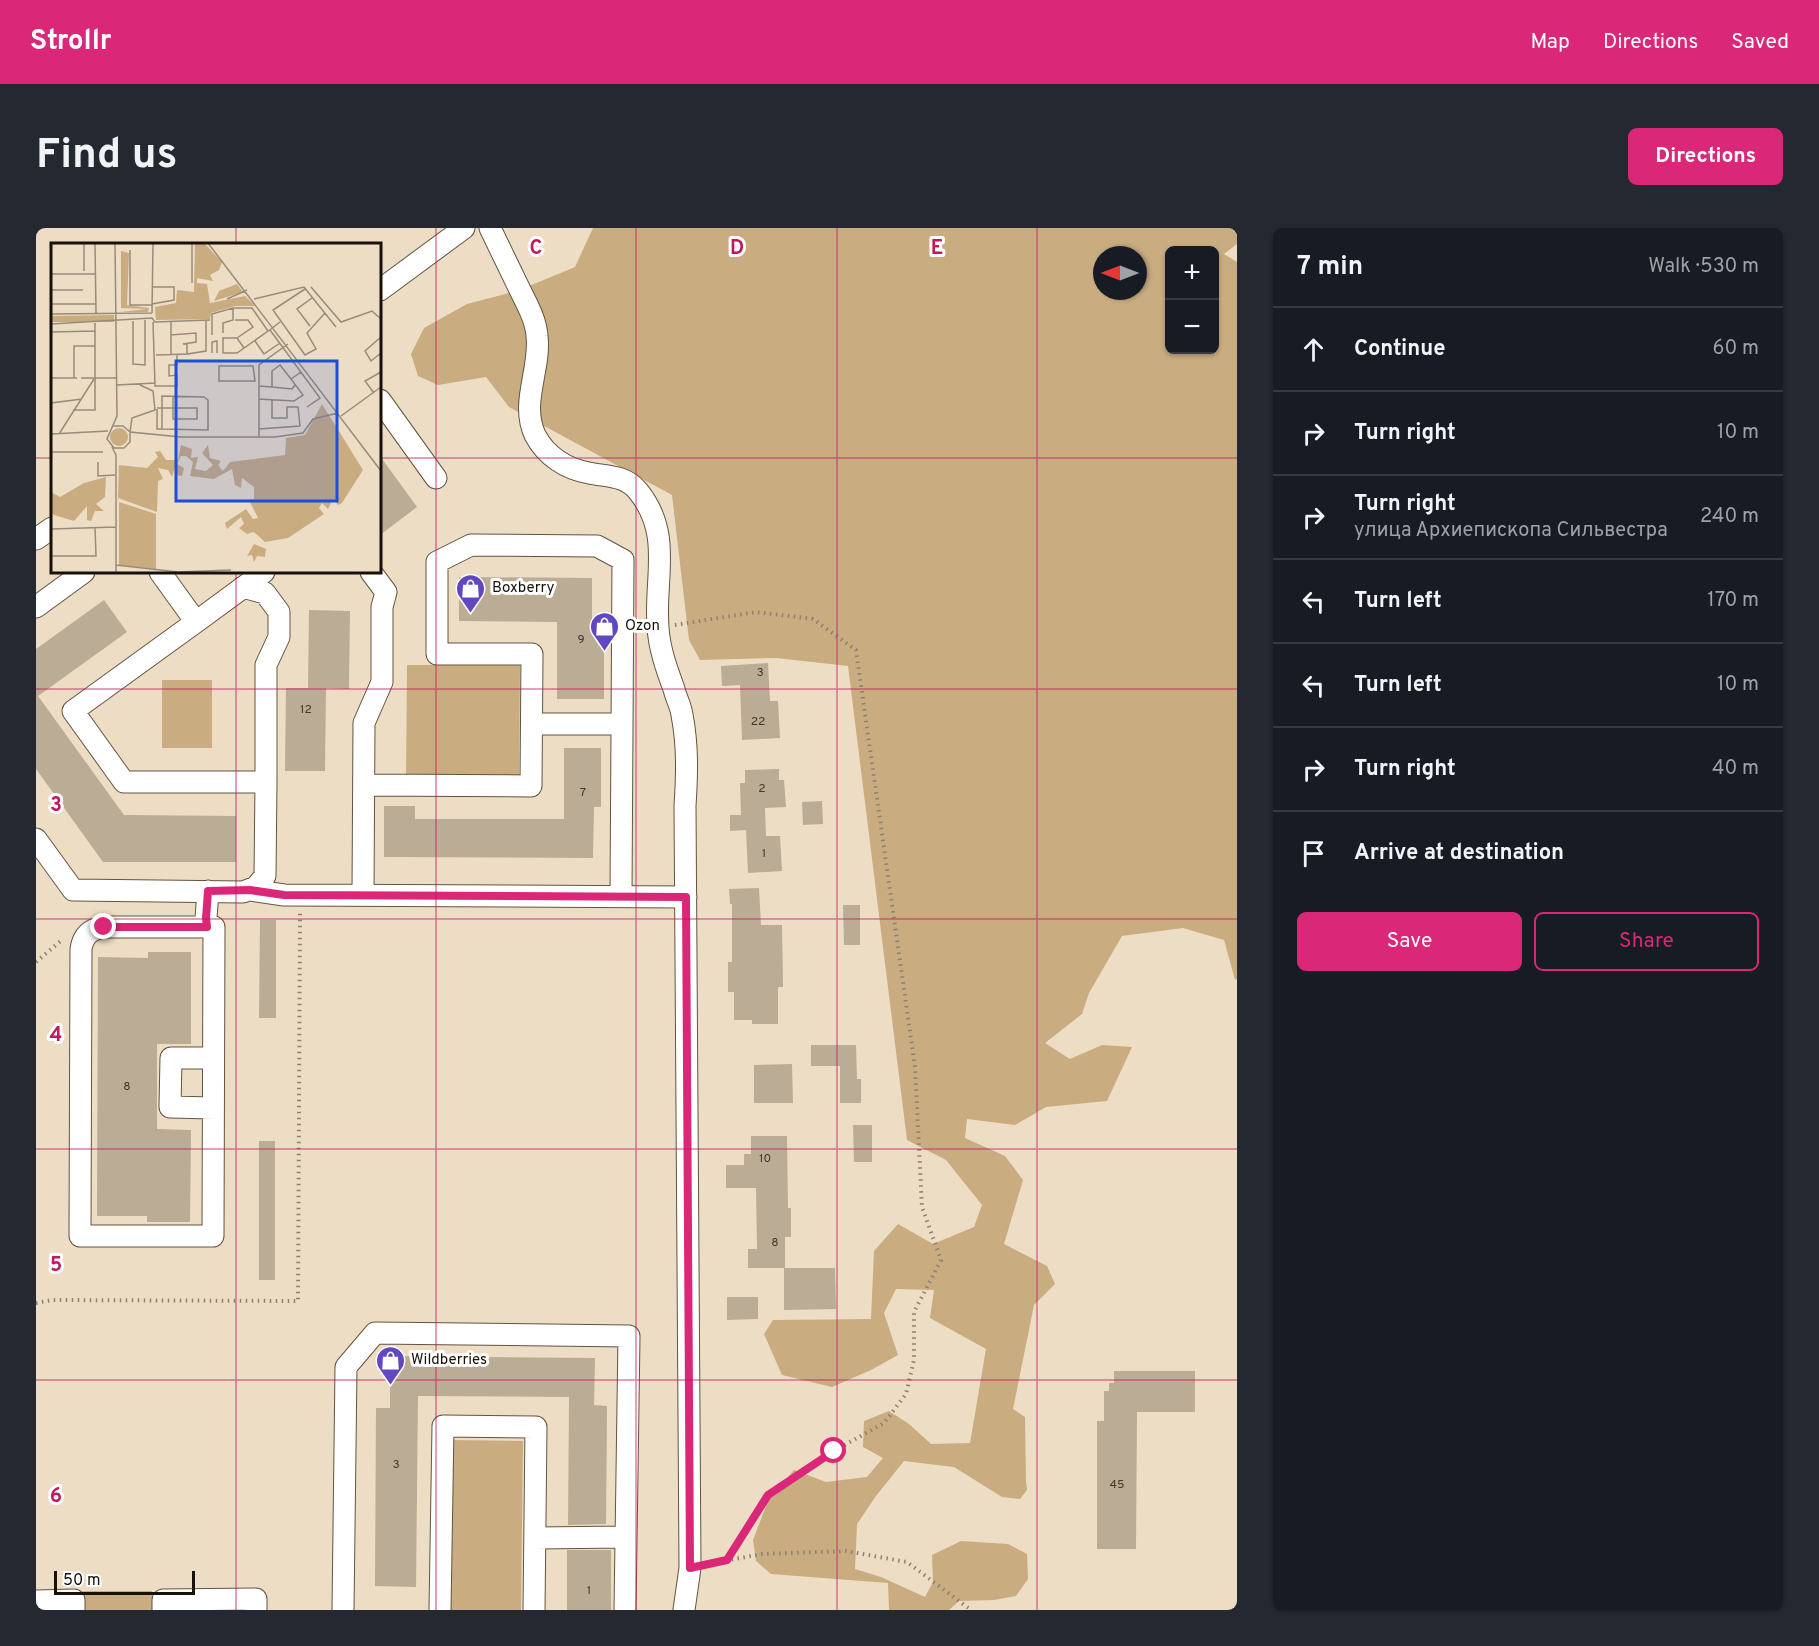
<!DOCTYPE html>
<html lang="en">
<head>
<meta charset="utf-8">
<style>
  body { margin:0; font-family:Overpass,sans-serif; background:#242831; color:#f1f3f6 }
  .controls { position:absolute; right:18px; top:18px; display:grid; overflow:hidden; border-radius:9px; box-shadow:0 2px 4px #0004 }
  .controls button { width:54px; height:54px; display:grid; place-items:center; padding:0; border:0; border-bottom:2px solid #363941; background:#171b24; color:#f1f3f6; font:30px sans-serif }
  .compass { position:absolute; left:1057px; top:18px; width:54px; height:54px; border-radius:50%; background:#171b24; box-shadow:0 2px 4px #0004; rotate:270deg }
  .scale { position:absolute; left:18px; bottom:15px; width:141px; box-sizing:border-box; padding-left:6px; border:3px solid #161109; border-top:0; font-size:16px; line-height:21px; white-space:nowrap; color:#161109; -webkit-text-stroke:4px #fff; paint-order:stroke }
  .stop { position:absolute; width:18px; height:18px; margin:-14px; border:4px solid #db2777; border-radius:50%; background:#fff }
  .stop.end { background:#db2777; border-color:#fff; box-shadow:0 2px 6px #0008 }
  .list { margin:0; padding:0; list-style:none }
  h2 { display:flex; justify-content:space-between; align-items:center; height:78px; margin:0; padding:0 24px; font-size:26px }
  h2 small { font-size:20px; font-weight:400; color:#9ea1a6 }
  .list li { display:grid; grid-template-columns:39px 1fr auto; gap:18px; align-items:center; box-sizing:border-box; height:84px; padding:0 24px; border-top:2px solid #363941 }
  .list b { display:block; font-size:22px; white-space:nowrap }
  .list p { margin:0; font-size:20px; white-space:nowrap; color:#9ea1a6 }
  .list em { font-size:20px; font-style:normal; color:#9ea1a6 }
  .actions { display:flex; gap:12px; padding:18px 24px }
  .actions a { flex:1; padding:14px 0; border:2px solid #db2777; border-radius:9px; text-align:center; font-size:21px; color:#db2777 }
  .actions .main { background:#db2777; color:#fff }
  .icon { flex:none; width:33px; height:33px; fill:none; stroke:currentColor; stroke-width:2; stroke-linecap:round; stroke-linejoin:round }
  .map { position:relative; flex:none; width:1201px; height:1382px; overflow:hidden; border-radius:9px }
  header { display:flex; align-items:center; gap:36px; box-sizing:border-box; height:84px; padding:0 30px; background:#db2777; color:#fff }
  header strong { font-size:28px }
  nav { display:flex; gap:33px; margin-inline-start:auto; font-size:21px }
  .intro { display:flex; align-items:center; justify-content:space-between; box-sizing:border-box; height:144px; padding:0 36px }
  h1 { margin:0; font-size:42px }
  .button { padding:15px 27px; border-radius:9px; background:#db2777; color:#fff; font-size:21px; font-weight:700 }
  main { display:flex; gap:36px; padding:0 36px }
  aside { flex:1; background:#171b24; border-radius:9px; box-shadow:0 2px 4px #0004 }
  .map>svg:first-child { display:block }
  .green { fill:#c9ac80; fill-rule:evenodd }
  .building { fill:#bbac95 }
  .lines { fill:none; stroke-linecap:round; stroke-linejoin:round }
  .minor-casing { stroke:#625440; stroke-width:23 }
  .path { stroke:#8d8271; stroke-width:4; stroke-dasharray:1.5 4.5; stroke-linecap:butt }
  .minor { stroke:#fff; stroke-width:21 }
  .route { stroke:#db2777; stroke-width:8 }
  .grid { fill:none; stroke:#c2185b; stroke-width:1.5; stroke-opacity:0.55 }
  .labels { text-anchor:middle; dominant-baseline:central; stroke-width:6; stroke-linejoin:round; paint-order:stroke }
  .number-label { font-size:12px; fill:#3f382c }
  .poi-label { font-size:15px; fill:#161109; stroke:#fff; text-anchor:start }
  .inset-road { fill:none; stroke:#978b7a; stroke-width:1.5 }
  .view { fill:#1d4ed8; fill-opacity:0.15; stroke:#1d4ed8; stroke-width:3 }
  .inset-edge { fill:none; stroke:#161109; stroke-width:3 }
  .grid-label { font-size:20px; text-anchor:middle; font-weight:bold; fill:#c2185b; stroke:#fff; stroke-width:6; stroke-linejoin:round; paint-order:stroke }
</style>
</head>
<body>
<header>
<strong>Strollr</strong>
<nav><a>Map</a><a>Directions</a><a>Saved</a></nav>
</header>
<div class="intro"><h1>Find us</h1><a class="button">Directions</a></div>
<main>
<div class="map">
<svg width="1201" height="1382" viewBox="0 0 1201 1382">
  <rect width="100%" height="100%" fill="#edddc5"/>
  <path class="green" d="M557 0H1201V16L1188 26 1201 34V751L1199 752 1188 712 1147 700 1086 708 1053 765 1046 786 1009 815 1034 831 1066 817 1096 819 1071 873 1010 879 979 897 931 891 929 910 969 928 987 952 968 1016 1011 1038 1019 1056 998 1077 977 1181 989 1189 990 1253 991 1262 984 1271 966 1269 918 1239 868 1233 840 1268 821 1296 819 1341 845 1349 889 1369 897 1354 896 1327 925 1313 972 1316 991 1326 992 1351 980 1368 958 1372 923 1373 913 1382H853L852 1355 735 1346 720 1333 717 1312 732 1273 758 1242 790 1254 831 1249 847 1230 827 1219 828 1193 853 1183 873 1196 895 1216 934 1215 950 1121 894 1090 898 1062 860 1061 848 1085 862 1127 835 1142 796 1159 746 1147 728 1106 737 1092 835 1091 838 1023 862 996 897 1016 938 999 946 977 910 932 871 912 812 438 740 430 664 432 653 412 636 267 473 179 450 149 402 157 382 148 375 126 388 100 431 76 481 63 539 39ZM1134 22H1178V122H1134ZM1066 27H1102V63H1066Z
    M371 437H484L483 551 370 550Z
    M126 452H176V520H126Z
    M414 1212 487 1213 485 1382H413Z
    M45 1363H116V1382H45Z"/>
  <path class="building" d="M344 228 381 279 344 307Z
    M423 349 556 350V400H568V471H521V394L423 393Z
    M68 372 91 404 2 468 88 587 200 588V634H67L0 541V421Z
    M273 382 314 383 313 461 290 460 289 543H249L250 460H272Z
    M732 435 734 473H742L744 510 706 512 704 457 686 458 685 438Z
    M528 520H565V579H558L557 630 348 629V578H379V591H528Z
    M743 541V552H748L750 579 729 580 730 608H744L746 643 712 645 710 602 694 603V587H705L704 555H709V542Z
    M786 573 787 596 767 597 766 574Z
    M723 660 725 697H746L747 759H742V796H716V792H698V764H692V734H696V676H694L693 661Z
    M807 677H824V717H808Z
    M224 692H240V790H223Z
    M112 724H155V816H121V901L155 902 154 994H111V988H61L62 729 112 730Z
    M775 817H820L821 851H825V875H804V838H775Z
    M756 836 757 875H718V837Z
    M817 897H836V934H818Z
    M715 908H751L752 980H755V1009H749V1040H712V1021H721L720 960H690V937H708V926H715Z
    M223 913H239V1052H223Z
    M748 1040H799L800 1081 748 1082Z
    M691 1069H722V1091L691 1092Z
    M354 1128 559 1130 558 1177 571 1178 570 1296 532 1297 533 1169 382 1168 380 1359 339 1358 340 1180H354Z
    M1078 1143H1159V1184H1101L1100 1321H1061V1193H1068V1163H1073V1155H1078Z
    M531 1322H575V1382H531Z"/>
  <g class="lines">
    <defs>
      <path id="minor" d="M454 0C464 21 474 41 484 62 491 76 500 92 501 108 505 141 484 175 499 207 510 228 530 241 553 245 572 249 589 247 602 263 637 306 618 350 622 399 623 420 631 442 638 461 640 470 645 478 646 487 652 518 651 547 649 578L654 1340 648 1382
        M344 62 428 0
        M344 172 400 250
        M0 311 16 300
        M207 359 229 365 243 384V409L230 437V554
        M0 379 48 344
        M160 394 228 344
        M496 496H586
        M328 557 495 558 496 426H401V334L435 317 561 318 587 332 585 668
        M0 611 37 662 207 664 220 659 229 648 230 554H88L37 483 160 394 124 344
        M214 662 248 667 650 669
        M327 667 328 495 346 454V379L350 364 335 344
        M68 699H178L177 1008H44L45 721C47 708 54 701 68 699Z
        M171 699 170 690 172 663
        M177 880 134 879 135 830H177
        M499 1310 589 1309
        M0 1373 38 1372V1382
        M127 1382V1372L220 1371V1382
        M307 1382 310 1139 339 1105 593 1108 589 1382
        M404 1382 407 1198 500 1199 498 1382"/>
    </defs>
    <use href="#minor" class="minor-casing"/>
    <path class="path" d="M639 397 720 384 777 391 820 422 879 839 886 979 905 1032 878 1084V1132L870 1166 848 1195 798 1223 732 1267 691 1333
      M0 734 27 711
      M0 1075 16 1072 262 1073 264 685
      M672 1336 726 1326 810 1323 871 1334 935 1382"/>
    <use href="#minor" class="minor"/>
  </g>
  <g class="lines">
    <path class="route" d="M68 699H171L170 690 172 663 214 662 248 667 650 669 654 1340 691 1332 732 1267 798 1223"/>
  </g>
  <path class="grid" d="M200 0V16M400 0V1382M600 0V1382M801 0V1382M1001 0V1382M0 230H16M344 230H1201M200 344V1382M0 461H1201M0 691H1201M0 921H1201M0 1152H1201"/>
  <defs>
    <symbol id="shop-pin" viewBox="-11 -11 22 30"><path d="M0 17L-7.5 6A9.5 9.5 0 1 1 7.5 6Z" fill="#6248c0" stroke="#fff"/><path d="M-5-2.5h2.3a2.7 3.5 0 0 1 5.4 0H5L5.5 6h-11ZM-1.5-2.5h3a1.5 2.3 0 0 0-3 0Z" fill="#fff"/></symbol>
  </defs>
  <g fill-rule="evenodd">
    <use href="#shop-pin" x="418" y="344" width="33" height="45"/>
    <use href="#shop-pin" x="552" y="382" width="33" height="45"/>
    <use href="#shop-pin" x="338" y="1116" width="33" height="45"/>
  </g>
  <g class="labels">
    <g class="number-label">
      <text x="545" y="412">9</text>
      <text x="724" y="445">3</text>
      <text x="270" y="482">12</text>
      <text x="722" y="494">22</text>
      <text x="726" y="561">2</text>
      <text x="547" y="565">7</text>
      <text x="728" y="626">1</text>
      <text x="91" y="859">8</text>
      <text x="729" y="931">10</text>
      <text x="739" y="1015">8</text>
      <text x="360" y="1237">3</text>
      <text x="1081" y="1257">45</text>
      <text x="553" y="1363">1</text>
    </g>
    <g class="poi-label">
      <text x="456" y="360">Boxberry</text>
      <text x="589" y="398">Ozon</text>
      <text x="375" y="1132">Wildberries</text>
    </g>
  </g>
  <g transform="translate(15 15)">
    <rect width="330" height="330" fill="#edddc5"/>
    <path d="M144 0H153L171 19 168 27 159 32 162 38 146 35V40L156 41 159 60 194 53 204 63H184L160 70 159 76 105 77 104 64 125 60 126 47 143 49ZM70 8 78 10 76 62 98 65 97 69H70L96 66 70 65ZM186 41 192 49 163 58 168 48ZM63 72V79H0L1 73ZM271 161 312 227 291 260 287 262 282 256 277 266 271 260 268 265 273 271 237 295 214 299 203 289 196 291 188 285 193 281 190 274 176 286 174 280 195 266 202 276 207 275 198 257 203 256V244L191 235 190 245 184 242 181 226 163 236 139 233 142 219 135 213H130L126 221 133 225 131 233 126 232 124 224 121 234 117 227 107 225 112 236 107 238 106 269 67 255 68 222 96 225 107 214 104 209 109 208 115 217H127L130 202 141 206 140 215 147 214 144 226 155 228 162 222 151 210 157 202 159 215 170 218 167 222 172 228 179 219 234 212 235 195 254 192ZM59 194a9 9 0 1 1 18 0a9 9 0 1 1-18 0ZM55 234 54 254 45 261 53 268H44L40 278 36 277V263L23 278 0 271V249L9 254 33 240ZM68 259 105 271V326L68 322ZM203 301 215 306 214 314 206 313 203 319 201 312 196 313Z" fill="#c9ac80"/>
    <path class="inset-road" d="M33 0V28M44 0 45 70M157 0 330 228M79 7V62H101M0 31H45M141 40V0M260 44 290 79 321 68 330 76M254 46 222 67 254 112 265 106 256 90 274 70M0 47H32M176 56 196 47M203 56 253 44 285 84M0 61H45M101 61 123 57V44H101M101 70 102 0M0 71 101 70M184 77H197L202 84 186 95M82 78V121L94 122V77M102 79 104 143H126V132L118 133V122H126V111M120 79V92L145 90V99L132 101M0 81 101 75 104 79 159 77M259 83 246 66 261 55M219 87 269 155 256 164M0 89 44 88M172 90V80L182 77V65M120 92V111M161 92V71L182 65H201L217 88M330 94 314 108 320 118 330 110M204 98 213 111 229 100M136 101V111L155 108V77M237 101 208 122V143L221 144V128L229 122 240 136 250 129M193 105 186 95H172V110H186L220 86 229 79M161 110V99L166 98V110M105 112 136 111M168 123H202L204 138H168ZM0 135H26M23 135V103H44M30 135H65M66 142 104 140M89 142 102 148 104 167 81 175 79 189 130 194H224L252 190 262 176 287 170M221 144 241 146 244 142M323 150 314 138 330 129M111 153 153 154 157 157V187L111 186ZM208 156 243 158 252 152 240 136M0 160 31 156M106 165H146V176H122V153M106 166V186H111M22 167H44V80M290 173 330 144M62 183H72L79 189V199L73 205H63L56 196 66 173 64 0M208 186 249 183 247 164H236V175H221V156M0 191 57 188M8 191 43 136M208 193V144M61 204 65 212V330M0 209H52M47 219V233L64 232M0 286 65 284M0 313H45L44 284M65 322 127 329 180 327"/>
    <path class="view" d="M125 118H286V258H125Z"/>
    <rect width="330" height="330" class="inset-edge"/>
  </g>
  <g class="grid-label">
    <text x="500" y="26">C</text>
    <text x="701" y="26">D</text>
    <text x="901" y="26">E</text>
    <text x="20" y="583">3</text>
    <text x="20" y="813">4</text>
    <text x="20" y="1043">5</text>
    <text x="20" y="1274">6</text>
  </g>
</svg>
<div class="controls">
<button>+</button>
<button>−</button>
</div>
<svg class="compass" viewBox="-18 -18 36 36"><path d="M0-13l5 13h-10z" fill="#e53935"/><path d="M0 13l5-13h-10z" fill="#9ea1a6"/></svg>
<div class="scale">50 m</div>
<div class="stop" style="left:798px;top:1223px"></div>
<div class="stop end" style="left:68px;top:699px"></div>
</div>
<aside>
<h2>7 min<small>Walk · 530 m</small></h2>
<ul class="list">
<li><svg class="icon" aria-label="ahead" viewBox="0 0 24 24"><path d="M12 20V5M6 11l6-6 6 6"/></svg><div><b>Continue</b></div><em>60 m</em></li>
<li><svg class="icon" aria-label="right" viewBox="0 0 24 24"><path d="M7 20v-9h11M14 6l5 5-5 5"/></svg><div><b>Turn right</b></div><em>10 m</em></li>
<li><svg class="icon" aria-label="right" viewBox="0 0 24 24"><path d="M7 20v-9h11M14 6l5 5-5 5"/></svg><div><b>Turn right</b><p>улица Архиепископа Сильвестра</p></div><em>240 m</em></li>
<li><svg class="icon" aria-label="left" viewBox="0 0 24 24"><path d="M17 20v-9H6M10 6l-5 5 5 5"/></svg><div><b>Turn left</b></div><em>170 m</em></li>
<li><svg class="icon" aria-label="left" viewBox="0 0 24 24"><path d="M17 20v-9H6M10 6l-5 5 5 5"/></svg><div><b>Turn left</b></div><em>10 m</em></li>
<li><svg class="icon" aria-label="right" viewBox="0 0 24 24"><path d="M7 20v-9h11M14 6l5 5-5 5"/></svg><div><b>Turn right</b></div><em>40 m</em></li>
<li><svg class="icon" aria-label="arrive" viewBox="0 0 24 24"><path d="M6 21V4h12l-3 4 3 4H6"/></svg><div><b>Arrive at destination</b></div></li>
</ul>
<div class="actions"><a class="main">Save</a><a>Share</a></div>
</aside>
</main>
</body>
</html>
